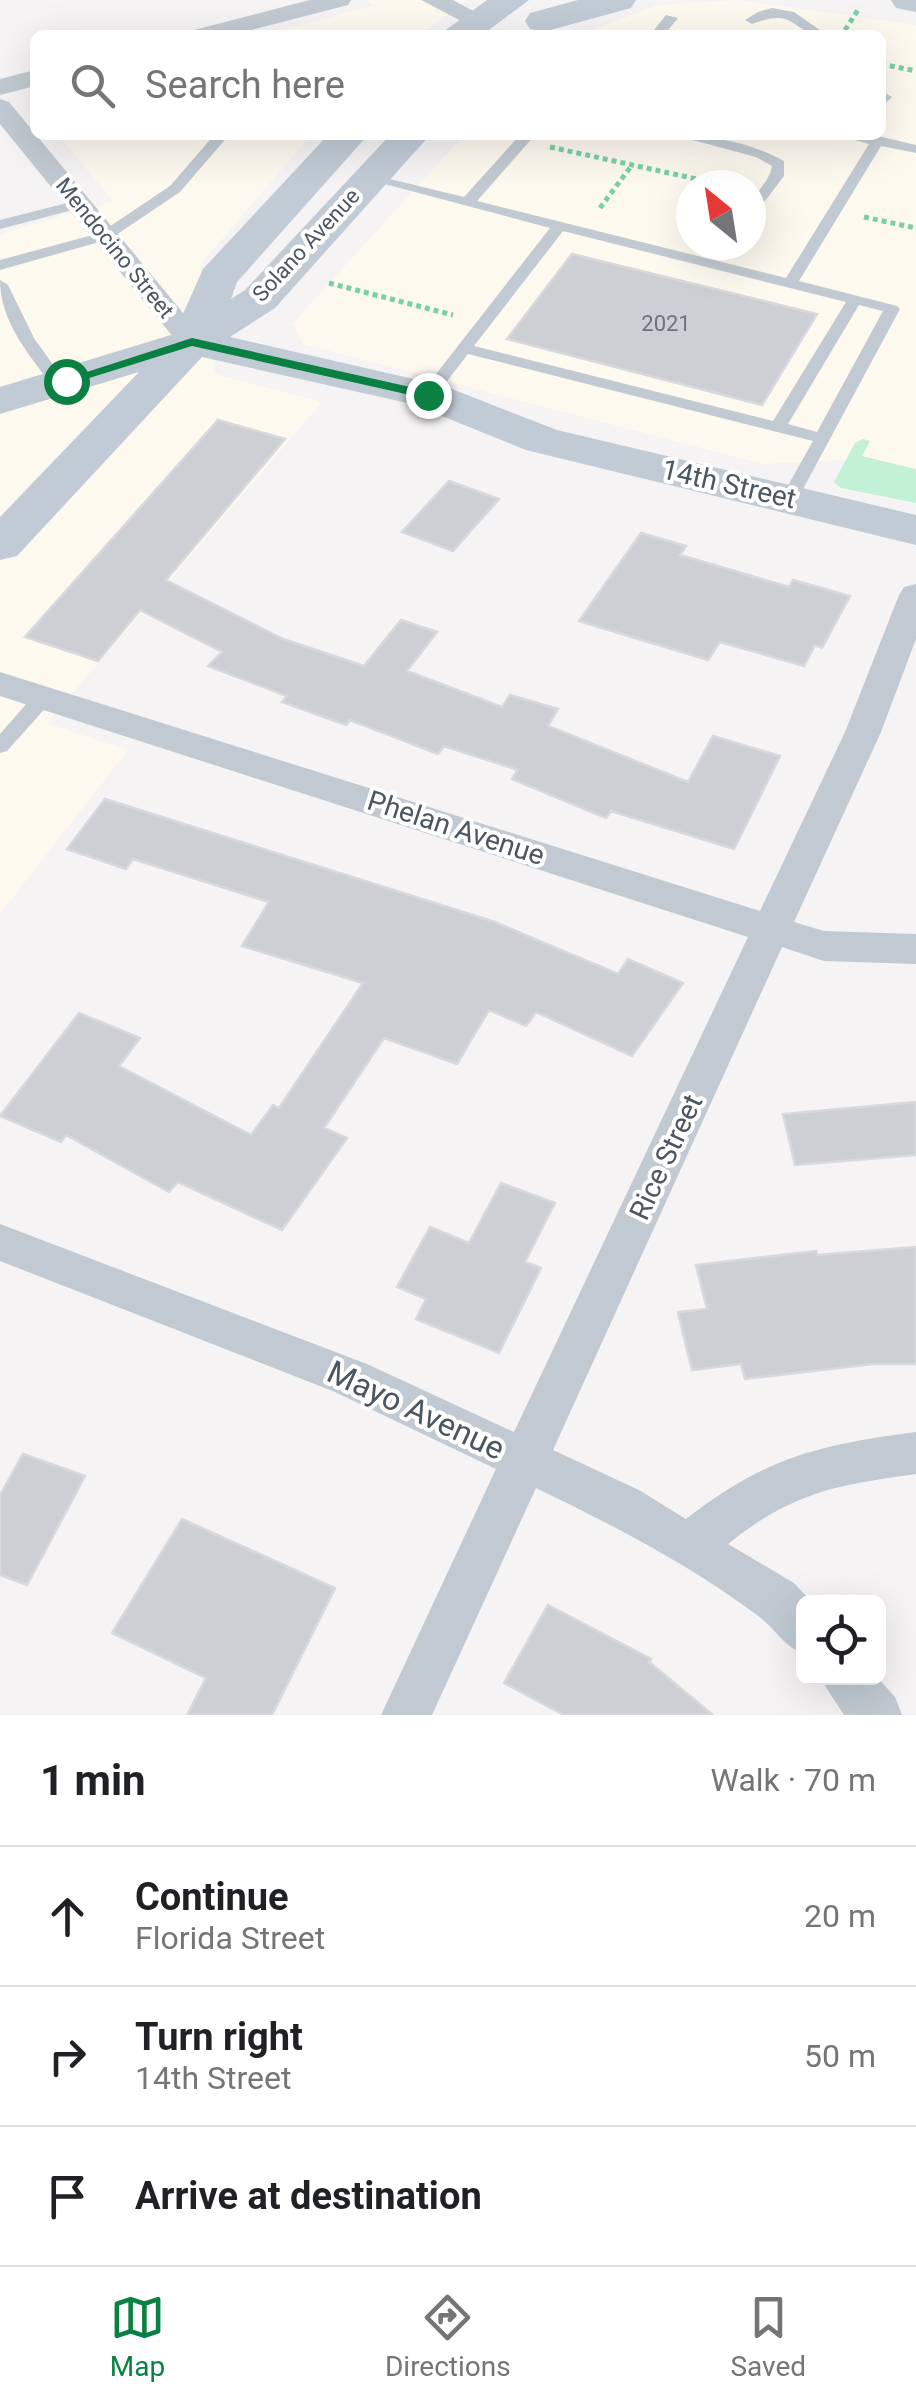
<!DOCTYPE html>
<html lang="en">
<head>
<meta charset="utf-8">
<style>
  body { margin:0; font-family:Roboto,sans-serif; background:#f2f2f2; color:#202124 }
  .controls { position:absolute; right:30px; bottom:30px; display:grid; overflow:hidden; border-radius:15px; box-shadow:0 10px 40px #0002 }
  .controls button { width:90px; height:90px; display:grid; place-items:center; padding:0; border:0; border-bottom:2px solid #e0e0e0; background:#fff; color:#202124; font:50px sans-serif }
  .compass { position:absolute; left:676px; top:170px; width:90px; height:90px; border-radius:50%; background:#fff; box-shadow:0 10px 40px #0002; rotate:330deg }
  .stop { position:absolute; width:30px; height:30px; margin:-22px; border:8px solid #0b8043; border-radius:50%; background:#fff }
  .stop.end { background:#0b8043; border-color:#fff; box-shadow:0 2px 10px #0008 }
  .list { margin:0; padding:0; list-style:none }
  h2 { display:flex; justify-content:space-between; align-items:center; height:130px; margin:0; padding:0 40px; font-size:42px }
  h2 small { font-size:32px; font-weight:400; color:#757577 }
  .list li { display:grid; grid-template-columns:65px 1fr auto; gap:30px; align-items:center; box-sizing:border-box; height:140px; padding:0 40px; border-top:2px solid #e0e0e0 }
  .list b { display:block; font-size:38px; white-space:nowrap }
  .list p { margin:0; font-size:32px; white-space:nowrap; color:#757577 }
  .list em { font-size:32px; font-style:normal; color:#757577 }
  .icon { flex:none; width:55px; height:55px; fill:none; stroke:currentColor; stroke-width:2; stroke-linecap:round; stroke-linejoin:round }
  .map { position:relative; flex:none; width:916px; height:1715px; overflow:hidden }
  .search { position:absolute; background:#fff; box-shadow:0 10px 40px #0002; left:30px; right:30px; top:30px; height:110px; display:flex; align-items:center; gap:25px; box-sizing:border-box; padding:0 35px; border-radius:15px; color:#757577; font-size:38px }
  .sheet { height:550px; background:#fff }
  nav { display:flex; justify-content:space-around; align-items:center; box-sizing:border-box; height:140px; border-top:2px solid #e0e0e0; background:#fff; font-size:28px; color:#757577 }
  nav a { display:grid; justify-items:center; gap:5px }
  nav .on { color:#0b8043 }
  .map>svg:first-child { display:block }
  .commercial { fill:#fdf9ef; fill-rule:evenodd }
  .green { fill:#c3f1d5 }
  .building { fill:#cdcfd5; stroke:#d7d9de; stroke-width:2.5 }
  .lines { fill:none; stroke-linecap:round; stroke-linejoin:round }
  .path { stroke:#7ad0a6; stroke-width:5; stroke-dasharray:5 4; stroke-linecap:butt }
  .lane { fill:#c1cad2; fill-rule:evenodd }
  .street { fill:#c1cad2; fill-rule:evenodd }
  .secondary { fill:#c1cbd6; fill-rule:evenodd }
  .route { fill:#0b8043 }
  .labels { text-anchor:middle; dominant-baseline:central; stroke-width:8; stroke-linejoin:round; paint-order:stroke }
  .far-street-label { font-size:22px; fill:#4a5661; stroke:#fff }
  .number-label { font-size:22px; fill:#6b747e }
  .street-label { font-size:28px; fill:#4a5661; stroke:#fff }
  .near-street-label { font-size:32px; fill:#4a5661; stroke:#fff }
</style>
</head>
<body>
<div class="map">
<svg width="916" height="1715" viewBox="0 0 916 1715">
  <rect width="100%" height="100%" fill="#f5f3f3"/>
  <path class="commercial" d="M367 0H466L420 35H263L373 6Z
    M738 0 916 25V474L861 459 763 464 303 344 292 324 464 135H881V35H578L658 5ZM691 185H751V245H691Z
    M58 135H311L200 265 215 374 322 402 47 723 128 750 0 914V234L113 201Z"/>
  <path class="green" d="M863 439 870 441 862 456 916 469V503L841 488 834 482 855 443Z"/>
  <path class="building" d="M572 254 817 314 762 405 507 339Z
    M218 420 285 439 166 580 283 639 364 666 401 620 437 632 407 671 502 707 510 695 558 709 548 726 688 782 713 736 780 756 734 849 611 811 606 818 512 779 518 770 444 746 438 754 350 720 346 725 282 702 287 696 208 666 222 652 140 610 98 661 25 637Z
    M449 481 499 499 453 551 402 532Z
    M641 533 686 546 680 555 789 587 793 580 850 596 822 648 815 645 804 666 720 642 708 660 579 621Z
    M105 799 492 921 618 974 628 959 683 983 632 1056 536 1012 526 1026 489 1010 457 1064 384 1038 324 1128 347 1138 282 1230 178 1182 169 1192 66 1135 61 1142 0 1116 79 1013 140 1038 119 1066 251 1135 273 1105 279 1108 363 983 242 946 269 902 133 859 126 869 67 849Z
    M916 1102V1155L795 1165 783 1114Z
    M501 1183 555 1203 525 1262 541 1268 499 1353 416 1319 426 1299 397 1287 430 1227 469 1243Z
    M916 1247V1364H873L745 1379 741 1364 692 1370 678 1312 707 1309 696 1265 816 1251 817 1255Z
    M23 1454 85 1476 27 1585 0 1575V1495Z
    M182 1519 335 1588 272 1715H187L206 1678 112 1633Z
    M548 1605 651 1659 649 1662 713 1715H564L504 1683Z"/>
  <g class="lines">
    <path class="path" d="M845 30 858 10
      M881 64 916 71
      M550 147 724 185
      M600 208 632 165
      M864 217 916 228
      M329 283 453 315"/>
    <path class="lane" d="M772 8 794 12 827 35C788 35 800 6 752 24L745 20 758 12Z
      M666 15 678 18 664 35H650Z
      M885 93 892 97 881 107V94Z
      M214 135H229L180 192 110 239 0 270V260L100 233 170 186Z
      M520 135H535L477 201 786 278 869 144 838 135 878 136 916 145V153L881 146 799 281 897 306 900 309 796 502H784L781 498 813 441 468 354 434 398H422V392L550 228 362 178 369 174 464 197ZM563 231 846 302 773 421 474 346ZM859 305 883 311 817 432 788 424Z
      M674 135C711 135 752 143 784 161V176L756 213 751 214C751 191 768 187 772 166L756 157Z
      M79 200 86 204 84 207 0 229V220Z
      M0 280 8 285 34 338 66 383 64 386H52C29 354 0 322 0 280Z
      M43 692 52 698 50 703 7 751 0 753V734L36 693Z"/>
    <path class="street" d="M310 0H351L348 5 232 35H191L194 30Z
      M421 0H453L490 20 478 27 469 25Z
      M35 70V86L0 95V79Z
      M0 99 9 102 202 336 207 342 202 348H182L0 124Z
      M916 584V639L881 732 794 922 824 931 916 934V964L824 961 782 947 553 1450 639 1490 686 1519C766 1457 818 1445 916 1432V1474C836 1485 793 1492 728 1544L794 1583 812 1602H804V1654C782 1645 775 1628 757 1615 690 1565 611 1524 536 1488L432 1715H381L496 1469 335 1392 0 1261V1224L367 1364 514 1432 748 937 0 696V672L760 911 845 732 899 595 904 587Z
      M820 1678H878L895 1697 902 1715H844Z"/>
    <path class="secondary" d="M487 0H529L482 35H439Z
      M578 0H636L631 8 543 32 530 29 525 21 530 13Z
      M891 0H916V12L896 8Z
      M328 135H368L237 282 231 299 245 290 390 135H430L275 308 230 337 444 386 557 430 916 515V545L526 450 412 404 202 357 17 556 0 560V517L139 372 0 414V387L174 334 203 269Z"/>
  </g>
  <path class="route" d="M192 338 428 391 434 395 428 399 192 346 70 384 59 381Z"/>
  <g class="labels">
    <g class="far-street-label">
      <text transform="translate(306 245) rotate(-47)">Solano Avenue</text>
      <text transform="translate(115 248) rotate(51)">Mendocino Street</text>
    </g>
    <g class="number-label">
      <text x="666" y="323">2021</text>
    </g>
    <g class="street-label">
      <text transform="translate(729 484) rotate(13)">14th Street</text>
      <text transform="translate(456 828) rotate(18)">Phelan Avenue</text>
      <text transform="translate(666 1157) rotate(-65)">Rice Street</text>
    </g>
    <g class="near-street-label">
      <text transform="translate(416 1410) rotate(25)">Mayo Avenue</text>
    </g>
  </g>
</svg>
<div class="controls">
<button><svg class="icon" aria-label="locate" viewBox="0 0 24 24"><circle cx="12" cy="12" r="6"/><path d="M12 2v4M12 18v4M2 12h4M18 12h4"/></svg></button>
</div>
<svg class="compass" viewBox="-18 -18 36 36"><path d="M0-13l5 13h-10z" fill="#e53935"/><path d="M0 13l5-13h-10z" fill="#757577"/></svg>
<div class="stop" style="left:66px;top:381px"></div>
<div class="stop end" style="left:428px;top:395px"></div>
<div class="search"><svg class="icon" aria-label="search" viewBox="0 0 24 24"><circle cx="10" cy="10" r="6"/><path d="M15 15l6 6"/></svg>Search here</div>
</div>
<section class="sheet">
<h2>1 min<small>Walk · 70 m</small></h2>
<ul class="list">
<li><svg class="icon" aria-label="ahead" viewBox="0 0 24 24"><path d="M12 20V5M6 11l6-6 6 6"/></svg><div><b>Continue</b><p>Florida Street</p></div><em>20 m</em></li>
<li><svg class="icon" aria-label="right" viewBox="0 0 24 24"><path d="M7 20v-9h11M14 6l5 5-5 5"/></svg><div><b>Turn right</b><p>14th Street</p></div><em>50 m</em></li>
<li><svg class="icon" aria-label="arrive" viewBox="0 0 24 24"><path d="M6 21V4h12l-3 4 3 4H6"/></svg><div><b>Arrive at destination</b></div></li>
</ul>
</section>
<nav>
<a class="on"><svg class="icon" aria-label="map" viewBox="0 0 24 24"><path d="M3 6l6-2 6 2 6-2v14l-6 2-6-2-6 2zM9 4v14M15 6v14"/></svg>Map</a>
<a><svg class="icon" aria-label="directions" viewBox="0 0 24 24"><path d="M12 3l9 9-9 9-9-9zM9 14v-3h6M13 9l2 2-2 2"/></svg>Directions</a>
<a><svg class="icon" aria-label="saved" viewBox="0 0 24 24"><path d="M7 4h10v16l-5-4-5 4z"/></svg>Saved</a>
</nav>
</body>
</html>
